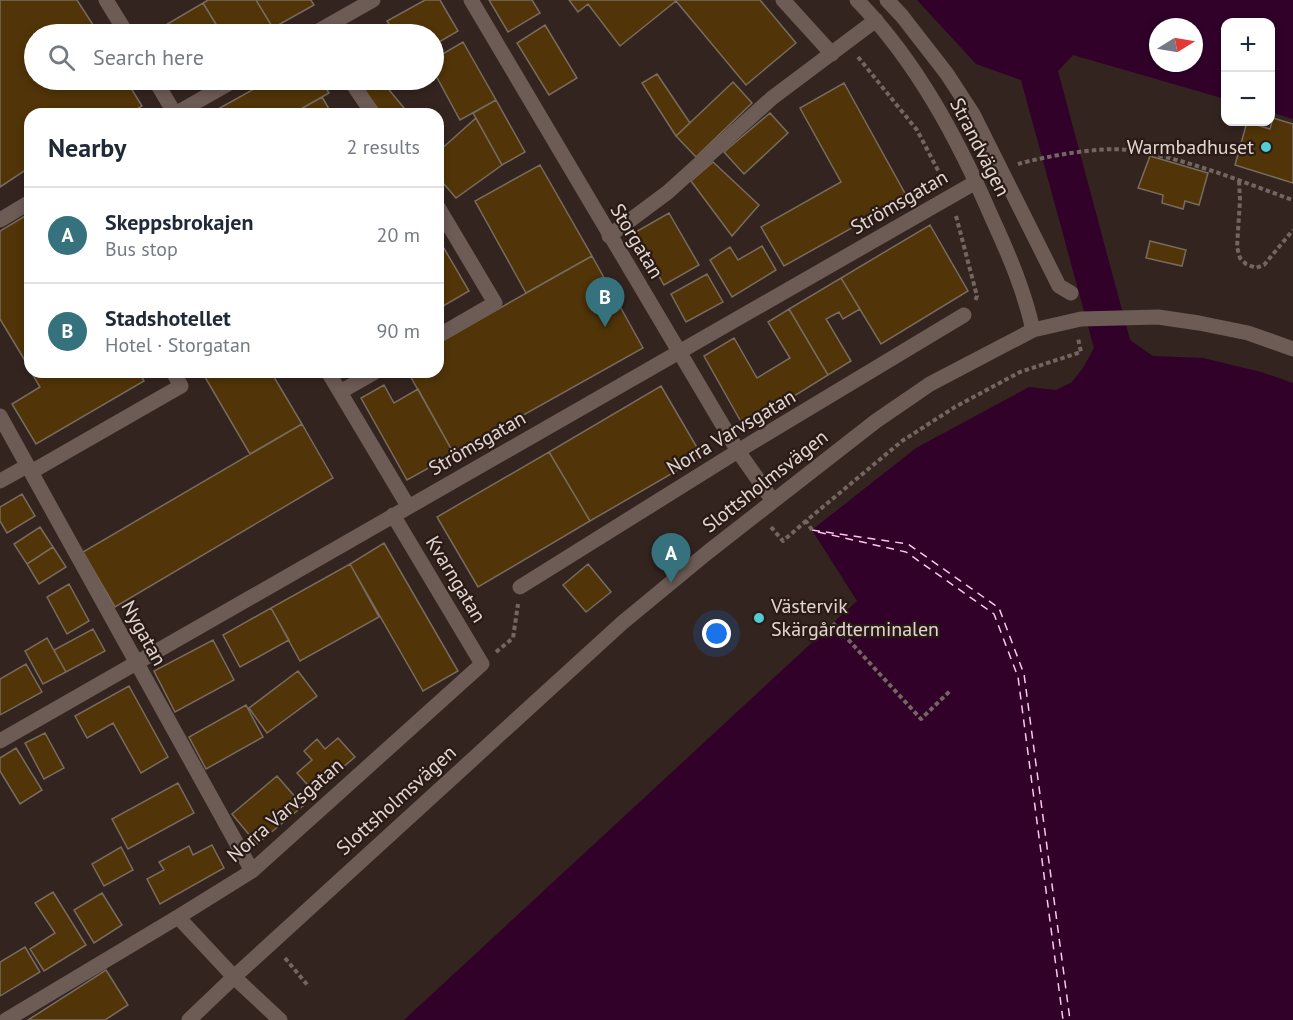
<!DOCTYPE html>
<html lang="en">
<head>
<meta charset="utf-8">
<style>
  body { margin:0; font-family:"PT Sans",sans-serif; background:#f6f6f7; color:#1f2937 }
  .controls { position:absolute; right:18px; top:18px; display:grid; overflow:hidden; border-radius:12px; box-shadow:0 3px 9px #0003 }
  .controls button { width:54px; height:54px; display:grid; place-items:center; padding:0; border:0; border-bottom:2px solid #e0e1e3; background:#fff; color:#1f2937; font:30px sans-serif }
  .compass { position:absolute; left:1149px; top:18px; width:54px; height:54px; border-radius:50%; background:#fff; box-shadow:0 3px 9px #0003; rotate:79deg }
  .you { position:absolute; left:717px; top:634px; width:21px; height:21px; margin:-15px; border:4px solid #fff; border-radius:50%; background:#1a73e8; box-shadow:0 0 0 9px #1a73e833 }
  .badge { display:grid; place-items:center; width:39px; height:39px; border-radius:50%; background:#36727e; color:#fff; font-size:20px; font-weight:700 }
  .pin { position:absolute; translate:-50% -50px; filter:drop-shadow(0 2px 3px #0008) }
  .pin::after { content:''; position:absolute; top:32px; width:21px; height:18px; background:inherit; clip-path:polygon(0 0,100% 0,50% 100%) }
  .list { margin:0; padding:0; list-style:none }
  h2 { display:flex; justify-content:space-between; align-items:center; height:78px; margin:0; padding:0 24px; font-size:26px }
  h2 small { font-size:20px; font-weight:400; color:#747a83 }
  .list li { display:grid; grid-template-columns:39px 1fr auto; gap:18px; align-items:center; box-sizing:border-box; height:96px; padding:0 24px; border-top:2px solid #e0e1e3 }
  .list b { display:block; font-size:22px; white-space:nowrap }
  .list p { margin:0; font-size:20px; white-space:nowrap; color:#747a83 }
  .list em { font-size:20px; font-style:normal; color:#747a83 }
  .icon { flex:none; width:33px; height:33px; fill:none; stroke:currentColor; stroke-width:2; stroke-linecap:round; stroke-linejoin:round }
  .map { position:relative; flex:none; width:1293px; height:1020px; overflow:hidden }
  .search { position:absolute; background:#fff; box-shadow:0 3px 9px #0003; left:24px; top:24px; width:420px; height:66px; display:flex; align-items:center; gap:15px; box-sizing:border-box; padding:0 21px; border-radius:33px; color:#747a83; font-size:22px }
  .panel { position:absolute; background:#fff; box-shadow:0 3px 9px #0003; left:24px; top:108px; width:420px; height:270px; border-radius:18px }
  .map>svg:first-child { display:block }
  .water { fill:#310129; fill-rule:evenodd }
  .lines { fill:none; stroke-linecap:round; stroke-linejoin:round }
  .ferry { stroke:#ffc4f0; stroke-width:1.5; stroke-dasharray:8 6; stroke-linecap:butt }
  .building { fill:#513408; stroke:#776c5e; stroke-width:1.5 }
  .path { stroke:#736561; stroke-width:4; stroke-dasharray:4.5 3; stroke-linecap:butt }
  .minor { stroke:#6d5b55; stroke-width:15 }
  .poi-dot { fill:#51ccd4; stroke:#291a15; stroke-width:2 }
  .labels { text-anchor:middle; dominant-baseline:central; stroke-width:4.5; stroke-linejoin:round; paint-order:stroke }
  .street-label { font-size:20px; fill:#e1d6d2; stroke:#291a15 }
  .poi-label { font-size:20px; fill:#e1d6d2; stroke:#291a15; text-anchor:end }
</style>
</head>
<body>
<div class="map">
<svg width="1293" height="1020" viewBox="0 0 1293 1020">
  <rect width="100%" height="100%" fill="#33241f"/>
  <path class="water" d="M917 0H1293V119L1271 112 1270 22H1226L1225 99 1073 55 1058 71 1130 340 1153 356 1203 358 1261 372 1293 383V1020H404L857 601 812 530 916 448 1029 387 1056 390 1072 382 1083 368 1094 348 1021 80 976 64ZM1158 27H1194V63H1158Z"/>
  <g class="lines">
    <path class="ferry" d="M812 530 908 544 999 608 1024 674 1070 1020
      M818 532 906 552 994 614 1018 677 1063 1020"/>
  </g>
  <path class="building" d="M0 0H77L99 34H34V80H126L142 106 129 114H30V167L0 187Z
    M208 0H256L273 28 263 34H222L203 3Z
    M256 0H311L314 5 273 28Z
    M425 0H440L458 31 434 45V34H395L387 21Z
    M489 0H532L540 13 508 32Z
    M569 0H675L676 1 620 46 588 4 578 12Z
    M677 0H760L796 43 746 85 676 1Z
    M203 3 222 34H169L164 26Z
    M545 25 577 78 549 95 517 43Z
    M463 42 496 100 460 120 434 72V59Z
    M657 74 690 123 676 136 642 83Z
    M270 80H321L329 93 292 114H209Z
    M372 80H381L409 114H382L362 88Z
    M733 82 752 103 696 157 676 136Z
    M844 83 907 197 784 266 761 227 841 182 800 108Z
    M322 97 332 114H292Z
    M496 100 525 152 502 165 473 113Z
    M770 113 788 133 744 174 724 152Z
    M476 118 502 165 456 198 438 177V152Z
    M1273 118 1293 124V183L1235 165 1247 122 1270 129Z
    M1150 156 1208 173 1199 205 1185 201 1183 209 1162 203 1163 195 1138 188Z
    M713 162 759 205 732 236 691 181Z
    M540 165 592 256 526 293 475 201Z
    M30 213V369L0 319V231Z
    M669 213 699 265 664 285 634 233Z
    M930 225 968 291 881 344 841 278Z
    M438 238 469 291 438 309Z
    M1150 241 1186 250 1182 266 1146 258Z
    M762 246 776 270 732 297 710 260 730 247 738 260Z
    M592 256 643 348 454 454 408 372H438V343Z
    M707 274 723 302 686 322 671 294Z
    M841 278 860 309 843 319 839 312 826 319 851 361 828 375 789 309Z
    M789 309 828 375 744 427 704 356 734 338 757 378 790 358 768 322Z
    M31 372H139L144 381 36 444 12 404 40 387Z
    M202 372H271L302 424 250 454Z
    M384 385 394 403 418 389 454 454 407 480 361 398Z
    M661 386 702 456 590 521 549 452Z
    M302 424 333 478 115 607 83 552Z
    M549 452 590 521 478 587 437 517Z
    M22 494 35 516 7 533 0 521V507Z
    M40 527 53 547 27 564 14 544Z
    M384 543 458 671 423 691 350 564Z
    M53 547 66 567 39 584 27 564Z
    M350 564 379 617 300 661 271 608Z
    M588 564 611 592 586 612 563 585Z
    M69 584 89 621 67 634 47 597Z
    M271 608 289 640 240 667 223 635Z
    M93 629 105 651 66 672 54 650Z
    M47 638 66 672 43 684 25 651Z
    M213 640 234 680 175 712 154 671Z
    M26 664 42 692 0 715V679Z
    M298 671 317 696 267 733 249 708Z
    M129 686 168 757 141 773 113 723 87 738 75 716Z
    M246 705 263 737 206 769 189 737Z
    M45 733 64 768 44 779 25 743Z
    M338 738 355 757 314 792 297 773 312 760 304 751 317 739 325 749Z
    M16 748 42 790 20 804 0 771V758Z
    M277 776 303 806 257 844 232 814Z
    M178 783 194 813 128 849 112 819Z
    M212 845 224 868 160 904 147 879 164 870 159 862 189 846 193 855Z
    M121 847 133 870 104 886 92 864Z
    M53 892 86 945 44 971 30 949 55 933 35 903Z
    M102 893 122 925 94 943 74 910Z
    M25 947 40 972 0 996V962Z
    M106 970 128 1005 105 1020H28Z"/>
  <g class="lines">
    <path class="path" d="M858 57 917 130 942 178
      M1018 164C1043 157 1101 146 1127 150 1184 157 1239 181 1293 200
      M1239 181 1240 200 1237 247 1240 258 1246 264 1256 268 1264 265 1293 230
      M956 216 977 296 975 301
      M771 527 783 541 806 521
      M812 530 806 521 902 441 955 407 1020 372 1081 352 1078 338
      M833 623 921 719 951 690
      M496 652 513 638 518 604
      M285 958 309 987"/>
    <path class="minor" d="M106 0 127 34
      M471 0 738 451 773 501
      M783 0 832 54
      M857 0C917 62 958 139 992 218 1009 255 1024 290 1033 330
      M887 0 902 16 947 74 973 114 1059 286 1071 293
      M313 34 373 0
      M155 80 175 114
      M350 80 373 114
      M175 114 235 80
      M438 207 495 303 438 336
      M0 220 30 202
      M609 236 668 192 772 98 876 20
      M328 372 408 506
      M340 392 375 372
      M0 416 252 871
      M31 472 181 386 173 372
      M0 481 27 466
      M520 587 738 451 964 315
      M0 741 976 182
      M178 917 234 977 280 1020
      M6 1020 178 917 252 871 482 664 393 515
      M189 1020 234 977 622 623 708 552 876 421 930 384 1033 330 1081 319 1158 317 1199 323 1248 333 1293 349"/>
  </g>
  <g class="poi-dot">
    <circle cx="1266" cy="147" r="6"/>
    <circle cx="759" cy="618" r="6"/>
  </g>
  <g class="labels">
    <g class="street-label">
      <text transform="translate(980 147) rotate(63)">Strandvägen</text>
      <text transform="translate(899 202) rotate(-30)">Strömsgatan</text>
      <text transform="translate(637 241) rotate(59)">Storgatan</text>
      <text transform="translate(731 432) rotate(-31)">Norra Varvsgatan</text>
      <text transform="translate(477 443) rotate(-30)">Strömsgatan</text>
      <text transform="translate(765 481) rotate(-38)">Slottsholmsvägen</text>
      <text transform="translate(456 579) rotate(59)">Kvarngatan</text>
      <text transform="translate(144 633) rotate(61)">Nygatan</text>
      <text transform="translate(396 800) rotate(-42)">Slottsholmsvägen</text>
      <text transform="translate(285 810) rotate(-41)">Norra Varvsgatan</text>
    </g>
    <g class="poi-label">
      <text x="1254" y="147">Warmbadhuset</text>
      <text x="771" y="606" text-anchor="start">Västervik<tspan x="771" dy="23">Skärgårdterminalen</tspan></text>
    </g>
  </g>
</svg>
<div class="controls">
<button>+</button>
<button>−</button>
</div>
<svg class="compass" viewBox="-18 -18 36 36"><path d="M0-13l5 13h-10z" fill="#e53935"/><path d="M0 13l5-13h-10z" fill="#747a83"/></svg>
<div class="you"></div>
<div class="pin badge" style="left:671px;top:583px">A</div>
<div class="pin badge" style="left:605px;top:327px">B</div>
<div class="search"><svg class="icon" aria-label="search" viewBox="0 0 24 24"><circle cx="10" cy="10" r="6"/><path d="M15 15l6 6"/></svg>Search here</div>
<section class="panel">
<h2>Nearby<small>2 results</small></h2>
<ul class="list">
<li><span class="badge">A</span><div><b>Skeppsbrokajen</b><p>Bus stop</p></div><em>20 m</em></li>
<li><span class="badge">B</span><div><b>Stadshotellet</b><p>Hotel · Storgatan</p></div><em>90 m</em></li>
</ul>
</section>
</div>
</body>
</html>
